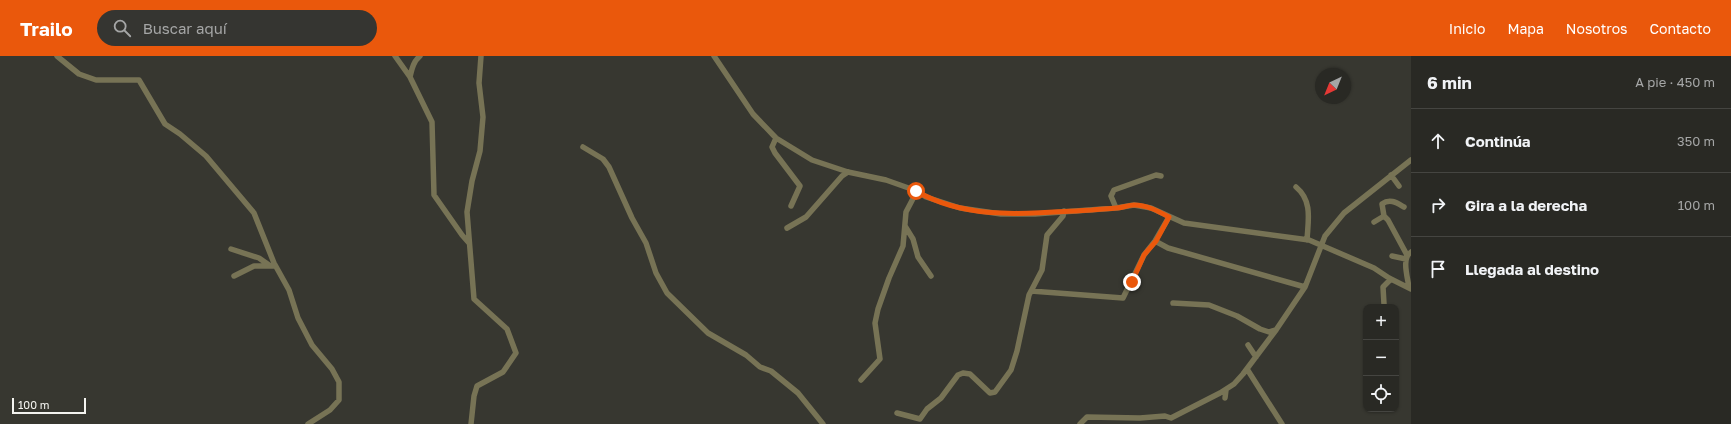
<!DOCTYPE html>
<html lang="es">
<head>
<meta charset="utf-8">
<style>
  body { margin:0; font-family:"Golos Text",sans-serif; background:#353531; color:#f1f3f6 }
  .controls { position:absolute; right:12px; bottom:12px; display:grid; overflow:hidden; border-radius:8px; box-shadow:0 1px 3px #0004 }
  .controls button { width:36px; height:36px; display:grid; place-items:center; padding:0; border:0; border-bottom:1px solid #454541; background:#292924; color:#f1f3f6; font:20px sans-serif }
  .compass { position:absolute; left:1315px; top:12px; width:36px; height:36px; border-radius:50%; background:#292924; box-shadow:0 1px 3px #0004; rotate:223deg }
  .scale { position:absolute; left:12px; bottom:10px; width:74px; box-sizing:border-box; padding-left:4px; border:2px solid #f4f4f0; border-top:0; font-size:11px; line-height:14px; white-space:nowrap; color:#f4f4f0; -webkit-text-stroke:3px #373730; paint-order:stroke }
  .stop { position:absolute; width:12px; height:12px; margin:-9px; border:3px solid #ea580c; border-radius:50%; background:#fff }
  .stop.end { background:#ea580c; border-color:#fff; box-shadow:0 1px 4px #0008 }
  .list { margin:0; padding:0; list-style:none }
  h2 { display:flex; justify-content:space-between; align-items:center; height:52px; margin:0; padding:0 16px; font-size:17px }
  h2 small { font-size:13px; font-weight:400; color:#a5a6a6 }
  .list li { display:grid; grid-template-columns:26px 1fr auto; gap:12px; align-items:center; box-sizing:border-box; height:64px; padding:0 16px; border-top:1px solid #454541 }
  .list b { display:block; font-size:15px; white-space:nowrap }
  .list em { font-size:13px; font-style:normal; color:#a5a6a6 }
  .icon { flex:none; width:22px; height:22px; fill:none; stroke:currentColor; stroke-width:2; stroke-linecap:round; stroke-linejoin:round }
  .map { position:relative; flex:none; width:1411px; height:368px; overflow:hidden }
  header { display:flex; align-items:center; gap:24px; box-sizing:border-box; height:56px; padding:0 20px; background:#ea580c; color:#fff }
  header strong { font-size:19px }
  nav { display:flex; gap:22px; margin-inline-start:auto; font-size:14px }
  .search { width:280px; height:36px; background:#353531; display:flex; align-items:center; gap:10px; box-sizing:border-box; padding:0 14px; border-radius:22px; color:#a5a6a6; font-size:15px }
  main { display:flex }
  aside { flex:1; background:#292924 }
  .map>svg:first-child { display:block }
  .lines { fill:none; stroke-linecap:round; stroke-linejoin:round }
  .street { stroke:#777355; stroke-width:5.5 }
  .route { stroke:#ea580c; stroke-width:5 }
</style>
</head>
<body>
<header>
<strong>Trailo</strong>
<div class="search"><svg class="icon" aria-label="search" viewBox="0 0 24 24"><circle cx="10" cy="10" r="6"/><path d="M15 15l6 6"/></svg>Buscar aquí</div>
<nav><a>Inicio</a><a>Mapa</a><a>Nosotros</a><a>Contacto</a></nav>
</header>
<main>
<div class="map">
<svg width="1411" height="368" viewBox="0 0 1411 368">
  <rect width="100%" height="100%" fill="#373730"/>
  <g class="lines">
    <path class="street" d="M57 0 79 18 96 24H139L165 68 180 78 206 100 254 157 274 207 289 234 298 262 312 289 332 313 339 326V344L330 354 308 368
      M395 0 410 21 432 66 434 139 462 179 469 187
      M714 0 753 58 776 82 812 104 848 116 886 124 917 135 926 141 960 152 1001 158H1035L1116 152 1134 149 1151 152 1184 167 1309 184 1374 212 1389 222 1411 233
      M410 21C412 13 413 6 420 0
      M776 82 772 91 775 97 800 130 791 150
      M583 91 603 103 609 111 632 162 646 187 656 217 667 237 708 277 746 299 760 311 771 315 798 337 823 368
      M1391 119 1399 130
      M1296 131C1313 145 1308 165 1307 184
      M1116 152 1111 140 1114 134 1156 119 1161 120
      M1384 160 1382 148C1390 142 1397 147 1404 151
      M1374 166 1384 160 1388 164 1407 199
      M905 170 913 183 918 201 931 220
      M787 172 806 161 842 120 848 116
      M1155 185 1168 192 1305 231
      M231 193 259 202 269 209
      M1392 200 1406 203
      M234 220 254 210H275
      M1409 232C1408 222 1401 202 1411 196
      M1031 235 1123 242 1144 199 1155 185 1169 161
      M1173 247 1209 249 1237 260 1260 273 1269 276 1276 274
      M1384 248 1383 231 1391 223
      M1248 289 1256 301
      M1247 313 1282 368
      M861 324 880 303 875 267 878 253 889 222 903 190 906 156 917 135
      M1225 342 1226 334
      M897 357 920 363 927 353 941 342 958 319 963 317 970 318 990 337 995 336 1011 314 1017 295 1029 239 1042 214 1047 179 1063 160 1064 155
      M471 368 474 340 477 330 503 316 516 297 507 273 474 243 467 156 472 125 480 95 483 61 479 27 481 0
      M1080 368 1087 361 1140 362 1165 360 1171 362 1220 337 1234 328 1243 318 1276 274 1305 231 1325 180 1344 157 1411 104"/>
  </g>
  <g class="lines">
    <path class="route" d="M916 135C970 166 1033 157 1092 154 1100 153 1108 153 1116 152 1122 152 1128 149 1134 149 1147 149 1158 155 1169 161L1156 185 1144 199 1132 226"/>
  </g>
</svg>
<div class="controls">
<button>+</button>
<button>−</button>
<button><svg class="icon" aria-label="locate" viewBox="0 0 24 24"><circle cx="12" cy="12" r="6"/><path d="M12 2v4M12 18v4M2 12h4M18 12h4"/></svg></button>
</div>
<svg class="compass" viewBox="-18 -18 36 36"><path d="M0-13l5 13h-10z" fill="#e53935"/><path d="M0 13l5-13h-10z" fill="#a5a6a6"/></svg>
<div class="scale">100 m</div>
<div class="stop" style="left:916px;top:135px"></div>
<div class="stop end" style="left:1132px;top:226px"></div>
</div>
<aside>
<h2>6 min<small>A pie · 450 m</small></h2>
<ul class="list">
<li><svg class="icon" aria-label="ahead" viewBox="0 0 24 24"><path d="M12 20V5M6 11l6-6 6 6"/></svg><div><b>Continúa</b></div><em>350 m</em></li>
<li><svg class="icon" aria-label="right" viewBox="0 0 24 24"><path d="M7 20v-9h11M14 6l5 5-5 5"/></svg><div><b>Gira a la derecha</b></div><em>100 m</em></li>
<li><svg class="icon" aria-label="arrive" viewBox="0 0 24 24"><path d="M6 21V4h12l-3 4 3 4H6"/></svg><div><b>Llegada al destino</b></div></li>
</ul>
</aside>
</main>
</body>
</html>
